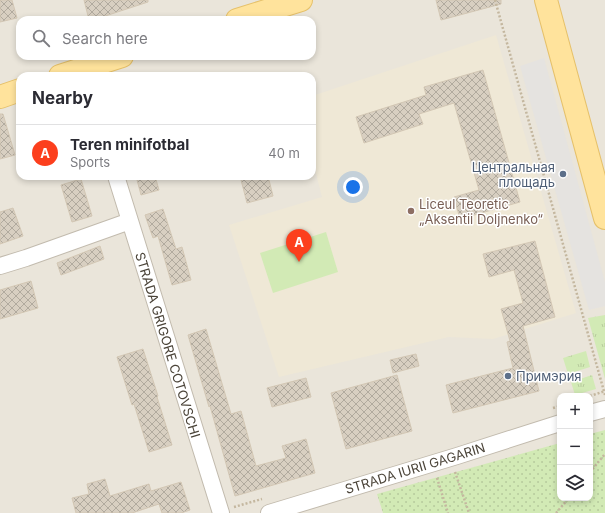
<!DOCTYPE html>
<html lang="en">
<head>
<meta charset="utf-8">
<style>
  body { margin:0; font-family:Inter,sans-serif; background:#f2f2f3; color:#2b2b33 }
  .controls { position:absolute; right:12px; bottom:12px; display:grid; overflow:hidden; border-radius:8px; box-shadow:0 2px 6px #0003 }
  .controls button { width:36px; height:36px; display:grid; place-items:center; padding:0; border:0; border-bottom:1px solid #e1e1e2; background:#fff; color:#2b2b33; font:20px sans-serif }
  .you { position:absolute; left:353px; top:187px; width:14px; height:14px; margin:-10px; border:3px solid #fff; border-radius:50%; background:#1a73e8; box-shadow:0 0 0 6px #1a73e833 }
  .badge { display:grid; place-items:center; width:26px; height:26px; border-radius:50%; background:#fc3f1d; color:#fff; font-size:13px; font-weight:700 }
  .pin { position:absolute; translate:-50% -33px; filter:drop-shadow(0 1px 2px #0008) }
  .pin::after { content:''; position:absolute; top:21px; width:14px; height:12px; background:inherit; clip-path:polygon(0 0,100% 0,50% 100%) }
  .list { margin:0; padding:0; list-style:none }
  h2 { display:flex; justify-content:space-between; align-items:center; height:52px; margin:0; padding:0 16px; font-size:17px }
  h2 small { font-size:13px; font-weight:400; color:#7c7c81 }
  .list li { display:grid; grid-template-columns:26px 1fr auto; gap:12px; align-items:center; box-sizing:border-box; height:56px; padding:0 16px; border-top:1px solid #e1e1e2 }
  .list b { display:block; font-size:15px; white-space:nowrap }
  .list p { margin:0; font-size:13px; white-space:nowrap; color:#7c7c81 }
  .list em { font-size:13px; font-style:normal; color:#7c7c81 }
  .icon { flex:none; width:22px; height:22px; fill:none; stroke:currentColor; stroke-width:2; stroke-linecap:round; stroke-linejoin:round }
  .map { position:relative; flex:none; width:605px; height:513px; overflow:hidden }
  .search { position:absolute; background:#fff; box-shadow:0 2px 6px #0003; left:16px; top:16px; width:300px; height:44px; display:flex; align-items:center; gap:10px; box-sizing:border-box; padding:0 14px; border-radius:12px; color:#7c7c81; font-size:15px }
  .panel { position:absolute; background:#fff; box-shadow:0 2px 6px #0003; left:16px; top:72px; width:300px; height:108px; border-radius:12px }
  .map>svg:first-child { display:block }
  .residential { fill:#eae5da; fill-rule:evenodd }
  .education { fill:#efe8d6 }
  .grass { fill:url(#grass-tufts) }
  .park { fill:url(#park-dots) }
  .pitch { fill:#d2eab5 }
  .parking { fill:#e5e3e0 }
  .building { fill:url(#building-cross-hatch); stroke:#d3c7b4 }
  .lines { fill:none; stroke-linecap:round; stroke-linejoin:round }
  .street-casing { stroke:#c2bbae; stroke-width:18 }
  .primary-casing { stroke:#e6c16a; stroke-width:24 }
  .path { stroke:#c4b79f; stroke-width:2.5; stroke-dasharray:2 2; stroke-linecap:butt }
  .street { stroke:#fff; stroke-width:16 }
  .primary { stroke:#ffe39c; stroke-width:22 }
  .service-dot { fill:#5c6f8a; stroke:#fff; stroke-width:1.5 }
  .education-dot { fill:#8d6e63; stroke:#fff; stroke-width:1.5 }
  .labels { text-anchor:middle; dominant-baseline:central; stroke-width:3; stroke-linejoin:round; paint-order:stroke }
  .service-label { font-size:13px; fill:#4e5e75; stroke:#fff; text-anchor:end }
  .education-label { font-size:13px; fill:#785e54; stroke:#fff; text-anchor:start }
  .street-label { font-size:13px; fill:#4b4439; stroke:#fff }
</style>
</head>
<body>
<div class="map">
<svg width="605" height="513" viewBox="0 0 605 513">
  <defs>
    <pattern id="grass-tufts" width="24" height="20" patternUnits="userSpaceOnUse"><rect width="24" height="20" fill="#d2eab5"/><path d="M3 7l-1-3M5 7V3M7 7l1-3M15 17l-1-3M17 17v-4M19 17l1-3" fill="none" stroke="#b6ca9c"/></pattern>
    <pattern id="park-dots" width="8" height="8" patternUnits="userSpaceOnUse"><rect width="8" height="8" fill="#d2eab5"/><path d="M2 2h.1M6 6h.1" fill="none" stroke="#b6ca9c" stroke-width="1.8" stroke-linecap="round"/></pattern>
    <pattern id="building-cross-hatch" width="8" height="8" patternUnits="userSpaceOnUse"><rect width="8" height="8" fill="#d8cfc1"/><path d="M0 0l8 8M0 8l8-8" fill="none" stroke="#b1aa9e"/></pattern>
  </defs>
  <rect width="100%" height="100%" fill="#f6f3ec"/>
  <path class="residential" d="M0 0H605V513H0ZM20 20H312V56H20ZM20 76H312V176H20ZM560 396H590V498H560Z"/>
  <path class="education" d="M496 35 576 313 493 339 449 337 279 377 229 225 322 197 312 158V96Z"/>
  <path class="grass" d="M605 315V379L588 318Z
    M586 351 590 367 568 374 563 358Z
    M592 375 596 389 575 395 571 382Z"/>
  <path class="park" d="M605 430V513H383L377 494 560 443V498H590V434Z"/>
  <path class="pitch" d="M326 232 338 272 273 293 260 253Z"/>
  <path class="parking" d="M544 58 605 282V306L589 310 520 66Z"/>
  <path class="building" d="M0 0H12L17 18 0 22Z
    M84 0H148V2L93 20H89Z
    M436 0H501V4L441 20Z
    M483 70 520 202 460 219 454 197 479 190 454 103 419 114 423 124 364 143 356 117 426 95 424 87Z
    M0 114H3L15 155 0 159Z
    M136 176H155L159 190 141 195Z
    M240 176H268L273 196 247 203Z
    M81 179 92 216 72 222 61 185Z
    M13 208 23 236 0 244V212Z
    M163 209 176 249 182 247 191 280 172 285 158 236 153 238 145 215Z
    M535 241 555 317 523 326 539 391 453 413 446 385 513 368 507 342 510 341 501 309 523 303 514 270 489 277 483 254Z
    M100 246 104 259 61 275 57 263Z
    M31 281 38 308 0 319V290Z
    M206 329 231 414 241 411 256 466 286 458 282 446 306 439 315 473 235 496 210 406 209 407 188 335Z
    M143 349 158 396 157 397 172 445 149 452 134 404 132 405 117 357Z
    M416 354 419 366 393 373 390 360Z
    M397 375 412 431 346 449 331 393Z
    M306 378 311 397 272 407 267 388Z
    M105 479 110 496 149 484 151 491 181 482 190 510 181 513H162L159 504 132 513H76L72 498 89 494 87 484Z"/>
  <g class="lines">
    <defs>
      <path id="street" d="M116 176 221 513
        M0 266 26 258 130 221
        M590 413 605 409
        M269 513 457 456 560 423"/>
      <path id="primary" d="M546 0 605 218
        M237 20 301 0
        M60 76 122 56
        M0 97 20 90"/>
    </defs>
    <use href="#street" class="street-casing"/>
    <use href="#primary" class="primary-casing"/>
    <path class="path" d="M495 0 605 395
      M590 396 605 391
      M553 408 560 406
      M455 472 469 513
      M590 472 605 454
      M437 478 448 513
      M234 507 262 499
      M556 513 569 498"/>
    <use href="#street" class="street"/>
    <use href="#primary" class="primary"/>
  </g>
  <g class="service-dot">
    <circle cx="563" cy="174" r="4"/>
    <circle cx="508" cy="376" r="4"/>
  </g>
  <circle class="education-dot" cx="411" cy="211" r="4"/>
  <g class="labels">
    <g class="service-label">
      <text x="555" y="167">Центральная<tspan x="555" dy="15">площадь</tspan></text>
      <text x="516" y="376" text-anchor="start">Примэрия</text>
    </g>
    <g class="education-label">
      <text x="419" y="204">Liceul Teoretic<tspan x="419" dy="15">„Aksentii Doljnenko“</tspan></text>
    </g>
    <g class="street-label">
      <text transform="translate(168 345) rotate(73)">STRADA GRIGORE COTOVSCHI</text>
      <text transform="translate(415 468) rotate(-17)">STRADA IURII GAGARIN</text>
    </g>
  </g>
</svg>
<div class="controls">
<button>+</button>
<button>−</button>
<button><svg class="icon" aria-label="layers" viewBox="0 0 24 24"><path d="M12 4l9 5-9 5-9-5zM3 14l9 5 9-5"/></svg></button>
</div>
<div class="you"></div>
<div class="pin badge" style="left:299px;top:262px">A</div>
<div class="search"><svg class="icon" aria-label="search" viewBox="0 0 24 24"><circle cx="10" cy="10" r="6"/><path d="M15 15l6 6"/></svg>Search here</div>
<section class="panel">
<h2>Nearby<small></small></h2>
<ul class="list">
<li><span class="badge">A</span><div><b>Teren minifotbal</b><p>Sports</p></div><em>40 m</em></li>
</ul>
</section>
</div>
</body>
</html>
